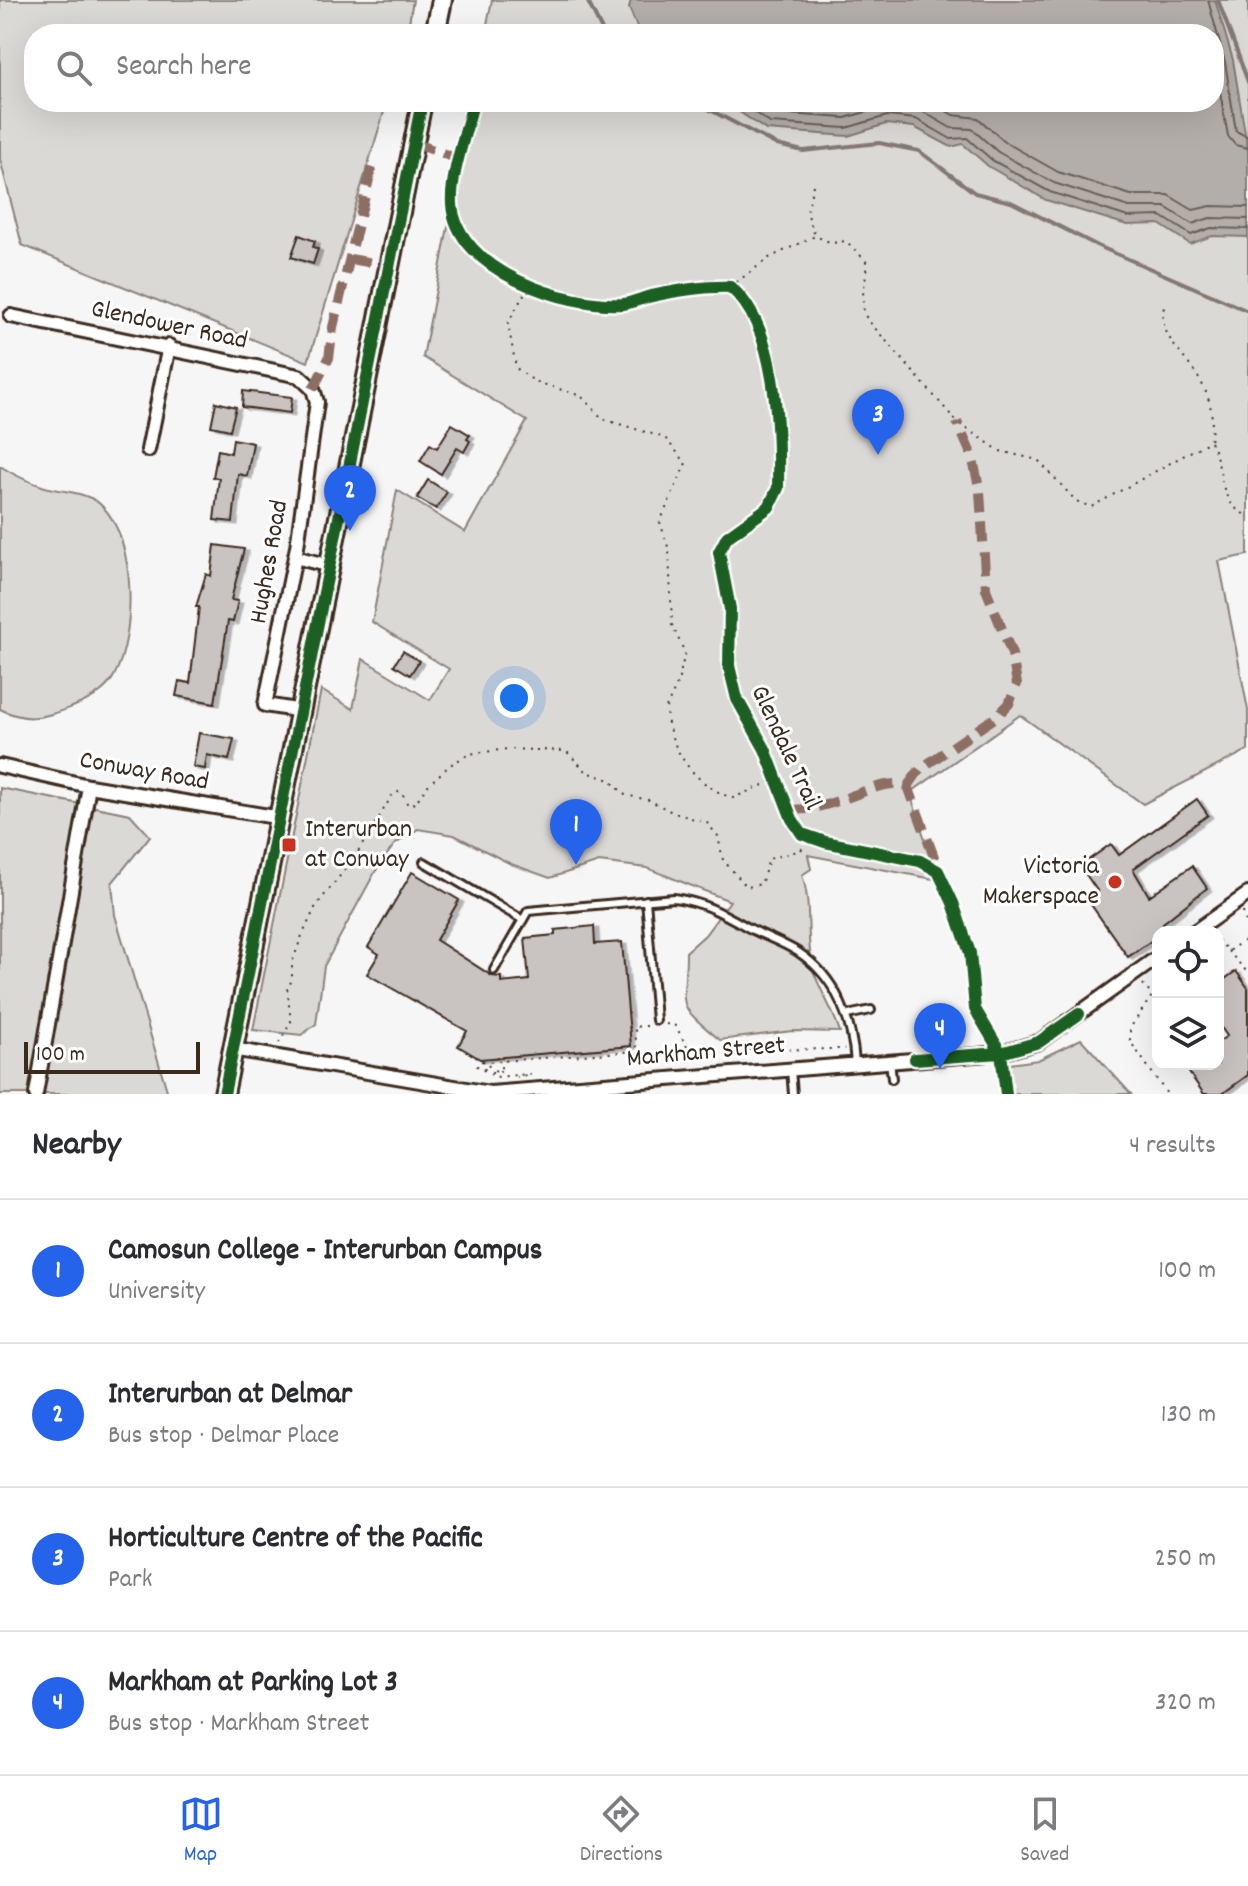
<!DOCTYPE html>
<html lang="en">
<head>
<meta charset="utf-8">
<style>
  body { margin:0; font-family:Dekko,sans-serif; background:#f7f7f7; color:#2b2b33 }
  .controls { position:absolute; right:24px; bottom:24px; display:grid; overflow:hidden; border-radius:16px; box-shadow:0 8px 32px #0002 }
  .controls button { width:72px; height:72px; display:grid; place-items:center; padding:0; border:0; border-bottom:2px solid #e1e1e2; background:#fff; color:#2b2b33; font:40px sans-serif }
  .scale { position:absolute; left:24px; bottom:20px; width:176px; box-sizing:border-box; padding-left:8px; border:4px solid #3b2a1e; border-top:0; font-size:22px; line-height:28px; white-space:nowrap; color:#3b2a1e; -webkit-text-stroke:6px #fff; paint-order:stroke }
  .you { position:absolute; left:514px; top:698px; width:28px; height:28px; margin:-20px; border:6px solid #fff; border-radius:50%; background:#1a73e8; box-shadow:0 0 0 12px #1a73e833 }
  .badge { display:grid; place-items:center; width:52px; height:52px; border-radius:50%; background:#2563eb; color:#fff; font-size:26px; font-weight:700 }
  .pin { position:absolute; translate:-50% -66px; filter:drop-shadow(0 2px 4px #0008) }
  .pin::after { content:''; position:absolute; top:42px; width:28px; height:24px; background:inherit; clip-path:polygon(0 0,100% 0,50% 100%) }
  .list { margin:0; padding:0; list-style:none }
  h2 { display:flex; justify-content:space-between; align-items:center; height:104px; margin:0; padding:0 32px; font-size:34px }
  h2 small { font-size:26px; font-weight:400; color:#7c7c81 }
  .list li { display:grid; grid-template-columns:52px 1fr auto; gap:24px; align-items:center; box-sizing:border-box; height:144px; padding:0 32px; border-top:2px solid #e1e1e2 }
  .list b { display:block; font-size:30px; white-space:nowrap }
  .list p { margin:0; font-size:26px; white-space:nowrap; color:#7c7c81 }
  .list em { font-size:26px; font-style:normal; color:#7c7c81 }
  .icon { flex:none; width:44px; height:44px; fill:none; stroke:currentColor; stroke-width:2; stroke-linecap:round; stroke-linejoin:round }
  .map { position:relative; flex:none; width:1248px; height:1094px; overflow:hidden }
  .search { position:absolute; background:#fff; box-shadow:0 8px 32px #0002; left:24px; right:24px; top:24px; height:88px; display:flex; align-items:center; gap:20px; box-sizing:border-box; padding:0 28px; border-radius:32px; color:#7c7c81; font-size:30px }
  .sheet { height:680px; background:#fff }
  nav { display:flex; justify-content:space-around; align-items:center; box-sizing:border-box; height:112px; border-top:2px solid #e1e1e2; background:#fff; font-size:22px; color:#7c7c81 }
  nav a { display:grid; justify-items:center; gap:4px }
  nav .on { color:#2563eb }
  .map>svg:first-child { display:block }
  .green { fill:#dbd9d6; stroke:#8b827a; stroke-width:2 }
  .water { fill:#b4aeaa; stroke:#847972; stroke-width:2 }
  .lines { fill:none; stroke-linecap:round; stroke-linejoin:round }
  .shore { stroke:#6b5f56; stroke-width:2 }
  .stream { stroke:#847972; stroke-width:4 }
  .building { fill:#c9c3c1; stroke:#3b2a1e; stroke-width:2; filter:url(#shadow) }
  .lane-casing { stroke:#3b2a1e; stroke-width:12 }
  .street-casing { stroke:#3b2a1e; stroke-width:18 }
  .secondary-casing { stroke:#3b2a1e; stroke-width:24 }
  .path { stroke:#3b2a1e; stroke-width:2; stroke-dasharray:2 6; stroke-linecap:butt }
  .lane { stroke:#fff; stroke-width:6 }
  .street { stroke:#fff; stroke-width:12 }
  .secondary { stroke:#fff; stroke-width:18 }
  .quiet { stroke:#8d6e63; stroke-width:10; stroke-dasharray:20 10; stroke-linecap:butt }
  .cycleway-casing { stroke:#fff; stroke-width:17 }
  .cycleway { stroke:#1b5e20; stroke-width:12 }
  .poi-dot { fill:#c8321e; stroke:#fff; stroke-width:3 }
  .labels { text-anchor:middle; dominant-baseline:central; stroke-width:6; stroke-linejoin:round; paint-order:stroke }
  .street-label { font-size:26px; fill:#3b2a1e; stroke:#fff }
  .poi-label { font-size:26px; fill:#3b2a1e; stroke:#fff; text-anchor:start }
</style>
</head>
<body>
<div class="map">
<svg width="1248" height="1094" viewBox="0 0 1248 1094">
  <defs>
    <filter id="shadow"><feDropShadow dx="4.5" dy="2.5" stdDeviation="0" flood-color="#0004"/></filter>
  </defs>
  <rect width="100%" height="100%" fill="#f7f6f6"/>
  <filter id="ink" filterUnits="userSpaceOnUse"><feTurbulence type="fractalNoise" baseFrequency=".0125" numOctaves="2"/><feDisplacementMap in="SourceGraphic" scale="16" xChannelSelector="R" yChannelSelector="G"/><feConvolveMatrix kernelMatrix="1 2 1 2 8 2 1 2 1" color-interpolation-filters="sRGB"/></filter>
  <g filter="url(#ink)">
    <path class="green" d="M0 0H413L407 34H34V102H387L308 362 22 245 0 159Z
      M492 0H1248V555L1219 561 1248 710V750L1143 804 1020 715 910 793 938 880 808 855 811 869 802 875C813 907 804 943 815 975 822 994 834 1012 840 1032L792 1031 720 1040C671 999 686 1011 686 952L705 935 730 901 647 868 599 862 550 878 511 864 454 835 418 829 394 845 375 872 324 966 316 1024 302 1035 253 1030 321 690 353 709 363 659 430 700 449 669 372 622 397 490 465 532 527 421 423 357 472 102H1214V34H485Z
      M0 466C14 475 29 482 45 487 62 492 89 492 102 506 137 540 136 636 114 676 105 694 82 704 64 710 40 719 24 721 0 709Z
      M0 788 130 814 150 836 112 883 115 915 168 1094H0Z
      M1081 1039 1131 1094H1012L1009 1064 1038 1060Z"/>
    <path class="water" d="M631 0H1215L1233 60 1248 151V237L1212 236 1190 244 1159 224 1127 225 1046 200 988 166 963 144 951 147 914 127 886 124 848 136 766 130 725 102H1214V34H640L629 8Z"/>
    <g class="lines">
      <path class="shore" d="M1208 0 1225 62 1236 131 1248 137
        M1214 59 1228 136 1235 145 1248 148
        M739 102 770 123 846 128 887 116 916 119 951 139 967 138 992 160 1050 192 1128 217 1161 216 1191 235 1211 228 1248 229
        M757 102 773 113 845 118 883 107 918 109 951 128 972 129 998 152 1054 183 1129 207H1165L1192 224 1210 218 1248 219
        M931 102 953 115 978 118 1005 142 1058 172 1131 195H1168L1193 210 1211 206 1248 207"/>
      <path class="stream" d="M587 0 604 34
        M1218 0 1248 82
        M695 102 777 145 803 151 879 143 919 151 975 193 1011 202 1098 246 1248 311"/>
    </g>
    <path class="building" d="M299 235 315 241 313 247 318 249 313 264 291 257Z
      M243 391 292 397 290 413 242 407Z
      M216 402 236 407 230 430 211 426Z
      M452 424 470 435 467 439 470 441 464 452 457 448 441 474 420 461 430 444 437 448Z
      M233 439 253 443 247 476 238 474 233 522 214 520 219 478 213 477 218 450 231 453Z
      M428 480 447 492 436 509 417 498Z
      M215 545 244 549 231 600 238 601 233 622 228 621 215 703 176 696 179 681 190 683 199 607H196L206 574 211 576Z
      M403 651 419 661 410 675 394 665Z
      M199 733 234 739 229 760 207 755 205 769 193 767Z
      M1197 799 1208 815 1133 869 1149 896 1192 866 1207 888 1163 923 1169 932H1158V936L1128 957 1087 899 1098 892 1080 866 1111 844 1119 855Z
      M412 872 459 900 436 940 492 976 501 977V983L529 980 525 938 555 935V930L594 926 595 944 622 942 631 1046 480 1059 458 1046 467 1031 367 974 379 954 368 947Z
      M1236 971 1248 988V1075L1222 1094H1204L1183 1064H1218V1042L1227 1036 1218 1023V984Z"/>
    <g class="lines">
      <defs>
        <path id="lane" d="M424 862 523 920
          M646 900 656 1020
          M494 970 528 911 674 898C703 902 722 913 747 927 764 936 782 942 798 952 836 977 852 1019 855 1063
          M847 1015 871 1010
          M890 1061 892 1079
          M791 1070 793 1094"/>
        <path id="street" d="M11 316 299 376 313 389 317 402 297 547 265 705 302 711
          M148 450 169 346
          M295 557 330 566
          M0 766 89 786 281 818
          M1194 932 1248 894
          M232 1049 490 1093 1001 1053 1039 1042 1158 957
          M36 1094 89 786"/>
        <path id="secondary" d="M435 34 442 0
          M224 1094 422 102"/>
      </defs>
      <use href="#lane" class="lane-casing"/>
      <use href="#street" class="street-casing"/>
      <use href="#secondary" class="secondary-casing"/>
      <path class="path" d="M813 185 807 212 815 236
        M528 287 508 323 516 368 534 381 581 396 603 419 665 438 686 463 660 522 669 550 672 625 685 653 678 682 666 708C668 747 694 786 733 798L777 779
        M730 287 769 258 815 236 832 243 846 241 866 261C868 282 857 300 867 319L957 422 1000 451 1038 460 1076 501 1091 507 1210 441C1224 368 1154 353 1164 307
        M1210 442C1226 469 1215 502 1248 516
        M1243 912 1248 930
        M1218 940 1228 951 1248 938
        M1228 951 1248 973
        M1143 984 1152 996 1130 1028V1041L1167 1094
        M666 1024 676 1026 686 1046 697 1050 845 1049
        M629 1027 647 1026
        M279 1043 291 1022 287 987 292 981V963L301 938 316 906 355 857 393 794 401 791 408 805 415 803 429 784 450 765 469 754 507 749 566 751 587 772 610 780 625 795 649 800 672 812 707 823 718 836 723 860 747 887 761 884 769 859 801 850 810 838
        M500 1057 501 1061 637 1051 635 1029
        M496 1071 476 1057 485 1062 501 1061V1071
        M501 1071 492 1072 477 1066 495 1077 531 1074 517 1077"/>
      <use href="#lane" class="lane"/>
      <use href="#street" class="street"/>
      <use href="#secondary" class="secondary"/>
      <path class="quiet" d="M414 143 461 160
        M350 259 390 266
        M313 389 329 358 333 327 372 167
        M908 786 920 769 996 717 1009 704 1017 684 1012 654 986 589 980 491 972 456 957 422
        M788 809C830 815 878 775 908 786L934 857 932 866"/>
      <defs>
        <path id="cycleway" d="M473 102C467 131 450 175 452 204 456 271 567 308 623 304 632 303 642 298 652 296 676 291 706 286 730 287 778 325 779 431 778 488L769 507 727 537 719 552 730 609 729 666 737 699 765 749 792 819 802 834 825 842 920 861 938 871 953 903 970 953 975 1009 1001 1053 1006 1094
          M915 1059 1001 1053 1039 1042 1079 1014
          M224 1094 422 102"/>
      </defs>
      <use href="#cycleway" class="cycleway-casing"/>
      <use href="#cycleway" class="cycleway"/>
    </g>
  </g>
  <g class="poi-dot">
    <rect x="281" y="837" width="16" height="16" rx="4"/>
    <circle cx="1115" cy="882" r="8"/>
  </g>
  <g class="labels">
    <g class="street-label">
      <text transform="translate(169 326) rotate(12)">Glendower Road</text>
      <text transform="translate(270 562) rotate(-80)">Hughes Road</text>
      <text transform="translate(785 748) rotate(65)">Glendale Trail</text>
      <text transform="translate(144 772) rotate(10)">Conway Road</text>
      <text transform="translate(706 1053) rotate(-5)">Markham Street</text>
    </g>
    <g class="poi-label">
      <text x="305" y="830">Interurban<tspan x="305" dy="30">at Conway</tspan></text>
      <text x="1099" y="867" text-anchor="end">Victoria<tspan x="1099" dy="30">Makerspace</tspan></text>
    </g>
  </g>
</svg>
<div class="controls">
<button><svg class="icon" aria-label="locate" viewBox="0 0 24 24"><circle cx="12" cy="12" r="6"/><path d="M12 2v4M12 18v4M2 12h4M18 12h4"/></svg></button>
<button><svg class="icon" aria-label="layers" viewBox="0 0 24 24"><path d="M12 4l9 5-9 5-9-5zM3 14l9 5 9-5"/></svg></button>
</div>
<div class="scale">100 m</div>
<div class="you"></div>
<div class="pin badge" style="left:576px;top:865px">1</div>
<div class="pin badge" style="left:350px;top:531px">2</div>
<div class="pin badge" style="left:878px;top:455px">3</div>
<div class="pin badge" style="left:940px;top:1069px">4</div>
<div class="search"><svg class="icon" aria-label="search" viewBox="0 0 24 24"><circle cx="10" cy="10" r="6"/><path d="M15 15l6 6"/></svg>Search here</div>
</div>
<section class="sheet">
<h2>Nearby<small>4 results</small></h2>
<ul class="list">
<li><span class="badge">1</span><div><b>Camosun College - Interurban Campus</b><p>University</p></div><em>100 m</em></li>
<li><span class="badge">2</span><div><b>Interurban at Delmar</b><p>Bus stop · Delmar Place</p></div><em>130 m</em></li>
<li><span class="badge">3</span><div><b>Horticulture Centre of the Pacific</b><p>Park</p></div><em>250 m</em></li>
<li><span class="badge">4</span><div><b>Markham at Parking Lot 3</b><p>Bus stop · Markham Street</p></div><em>320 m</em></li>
</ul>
</section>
<nav>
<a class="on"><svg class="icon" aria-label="map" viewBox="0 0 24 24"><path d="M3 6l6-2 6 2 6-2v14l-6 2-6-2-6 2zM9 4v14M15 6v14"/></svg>Map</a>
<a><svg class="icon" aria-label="directions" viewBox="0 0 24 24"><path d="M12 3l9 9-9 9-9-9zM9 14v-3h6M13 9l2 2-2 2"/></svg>Directions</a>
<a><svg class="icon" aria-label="saved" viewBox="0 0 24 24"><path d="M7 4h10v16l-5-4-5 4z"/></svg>Saved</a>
</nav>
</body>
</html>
